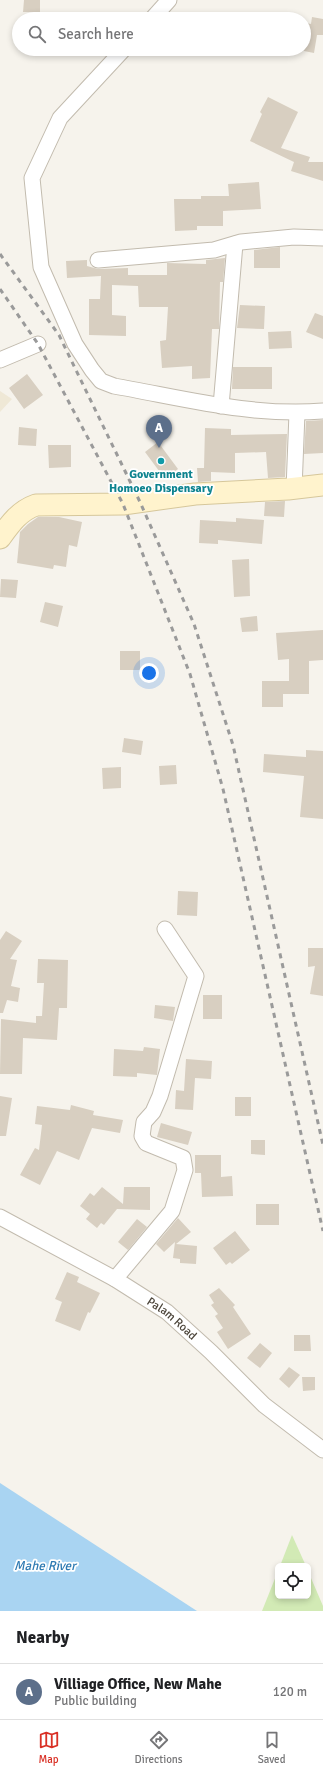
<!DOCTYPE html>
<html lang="en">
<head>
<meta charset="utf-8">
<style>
  body { margin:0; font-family:Signika,sans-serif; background:#f6f6f6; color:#202124 }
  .controls { position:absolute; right:12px; bottom:12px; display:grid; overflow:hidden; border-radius:6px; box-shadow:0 2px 6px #0003 }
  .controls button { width:36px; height:36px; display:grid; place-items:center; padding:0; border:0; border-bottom:1px solid #e0e0e0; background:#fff; color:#202124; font:20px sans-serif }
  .you { position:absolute; left:149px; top:673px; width:14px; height:14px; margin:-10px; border:3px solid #fff; border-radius:50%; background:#1a73e8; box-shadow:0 0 0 6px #1a73e833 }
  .badge { display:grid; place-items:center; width:26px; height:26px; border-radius:50%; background:#d93025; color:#fff; font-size:13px; font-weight:700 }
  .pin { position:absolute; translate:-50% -33px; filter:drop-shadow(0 1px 2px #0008) }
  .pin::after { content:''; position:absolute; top:21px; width:14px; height:12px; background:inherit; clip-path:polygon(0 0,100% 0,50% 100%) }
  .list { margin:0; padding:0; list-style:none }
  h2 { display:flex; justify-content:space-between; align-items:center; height:52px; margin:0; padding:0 16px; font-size:17px }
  h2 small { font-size:13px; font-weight:400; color:#757577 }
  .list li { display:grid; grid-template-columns:26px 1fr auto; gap:12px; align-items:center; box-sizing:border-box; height:56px; padding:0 16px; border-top:1px solid #e0e0e0 }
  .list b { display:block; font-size:15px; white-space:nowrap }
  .list p { margin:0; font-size:13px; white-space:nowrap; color:#757577 }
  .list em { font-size:13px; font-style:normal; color:#757577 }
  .icon { flex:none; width:22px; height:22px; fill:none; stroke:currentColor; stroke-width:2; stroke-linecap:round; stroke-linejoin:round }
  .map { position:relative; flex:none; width:323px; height:1611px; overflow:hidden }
  .search { position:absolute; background:#fff; box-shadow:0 2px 6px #0003; left:12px; right:12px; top:12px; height:44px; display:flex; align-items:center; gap:10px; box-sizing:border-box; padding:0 14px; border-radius:22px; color:#757577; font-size:15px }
  .sheet { height:108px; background:#fff }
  nav { display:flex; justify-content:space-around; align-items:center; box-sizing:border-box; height:56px; border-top:1px solid #e0e0e0; background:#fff; font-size:11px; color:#757577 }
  nav a { display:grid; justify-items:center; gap:2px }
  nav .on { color:#d93025 }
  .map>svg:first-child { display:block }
  .education { fill:#efe8d6 }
  .green { fill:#d2eab5 }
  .water { fill:#a9d4f2 }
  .building { fill:#d8cfc1 }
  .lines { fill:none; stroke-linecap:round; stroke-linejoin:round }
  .minor-casing { stroke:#c2bbae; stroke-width:17 }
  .secondary-casing { stroke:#d6c79b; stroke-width:23 }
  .minor { stroke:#fff; stroke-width:15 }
  .secondary { stroke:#fff3cd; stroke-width:21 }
  .rail { stroke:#9a9a9a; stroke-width:3; stroke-dasharray:5 5; stroke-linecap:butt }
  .culture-dot { fill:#0f9aa8; stroke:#fff; stroke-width:1.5 }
  .labels { text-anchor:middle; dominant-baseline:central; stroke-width:3.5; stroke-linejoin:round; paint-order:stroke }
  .culture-label { font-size:12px; font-weight:bold; fill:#0d838f; stroke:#fff }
  .street-label { font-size:12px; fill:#4b4439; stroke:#fff }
  .water-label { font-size:13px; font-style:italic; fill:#2e7ab2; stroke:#fff }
</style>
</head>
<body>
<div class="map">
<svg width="323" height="1611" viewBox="0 0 323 1611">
  <rect width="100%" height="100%" fill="#f6f3ec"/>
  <path class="education" d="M0 391 12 399 0 412Z"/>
  <path class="green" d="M292 1535 306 1566H280Z
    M278 1571V1596H308V1571L323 1606V1611H262Z"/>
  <path class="water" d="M0 1483 197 1611H0Z"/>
  <path class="building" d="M24 0H40V12H23Z
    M312 17 323 19V35H317L314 53 304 51 306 23 311 24Z
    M268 97 298 112 281 148 310 157 308 162H323V181L291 171 294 162 250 141 262 114 260 112Z
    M259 182 261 209 223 211V226H197V230L175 231 174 199H201V196H229L228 184Z
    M280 247V268H254V250Z
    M225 258 223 282H220L219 329H212L210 378 192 379V366L162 368 160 341 166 340 168 307H139L138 286 112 285V315L126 316V336L89 335V299H100L101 276 67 278 66 261 87 260V266L98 269 128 268V275H125H167V263L206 264V260Z
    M240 305 265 306 264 329 237 328Z
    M315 313 323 316V339L306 332Z
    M291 331 292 348 269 349 268 332Z
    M233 367H272V389H232Z
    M27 374 43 395 24 409 9 388Z
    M323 420V453L304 454 306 421Z
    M19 427 37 429 36 446 18 445Z
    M205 428 231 429V435L287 434 285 477 268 478 266 452 235 453V473L211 472V481L198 482 197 468H204Z
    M158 442 178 469 165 479 145 452Z
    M48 445H71V467L49 468Z
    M285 501 284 517 264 516 265 502Z
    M38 517H59L82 522 77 547 69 545 66 567 54 565 53 569 17 563 20 532 28 524Z
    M236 518 264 520 262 544 218 540V544L199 543 200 520 236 522Z
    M249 559 250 596 234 597 232 560Z
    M1 579 18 580 16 598 0 597Z
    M45 602 63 606 58 627 40 622Z
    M257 616 258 631 242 632 240 618Z
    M323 630V660L309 661V694H283V707H262V681H289V659L278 660 276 633Z
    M120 651H140V670H120Z
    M124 738 143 741 141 755 122 752Z
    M306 750 323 751V819L300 817 304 776 263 772 264 754 306 757Z
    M176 765 177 784 160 785 159 766Z
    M121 767V788L103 789 102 768Z
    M178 891 198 892 197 916 177 915Z
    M6 931 22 941 10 959 17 960 11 986 20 988 18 1002 7 1000 3 1013H0V940Z
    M308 948H323V996L310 994 315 966 308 967Z
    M38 959 68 960 67 1008H59L57 1040 23 1038 22 1074H0L1 1019 36 1023V1016H42L44 983H37Z
    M203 995H222V1019H203Z
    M155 1005 175 1007 173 1021 154 1018Z
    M144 1047 160 1049 157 1075 137 1073V1077L113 1076 114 1049 143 1051Z
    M186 1059 212 1061 211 1079 195 1078 193 1110 175 1109 176 1090 184 1091Z
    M0 1096 12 1098 6 1136H0Z
    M235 1097H251V1116H235Z
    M71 1105 94 1111 93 1115 123 1120 120 1133 92 1128 79 1160 57 1151 40 1185 20 1175 35 1148 39 1150 42 1125 35 1124 37 1106 70 1110Z
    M161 1123 192 1132 188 1145 157 1137Z
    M251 1140H265V1155L251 1154Z
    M195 1155H221V1177L232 1176 233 1196 202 1197 201 1173H195Z
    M102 1187 123 1204 124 1187H150V1210L117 1209 104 1225 101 1223 97 1228 86 1219 90 1214 80 1206 90 1193 94 1196Z
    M256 1204H279V1225H256Z
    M178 1218 191 1232 176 1244 197 1246 196 1264 180 1263V1259L173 1258 175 1242 164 1252 156 1244Z
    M137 1219 147 1227 128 1250 118 1242Z
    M235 1231 250 1250 232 1264 230 1262 226 1265 213 1248Z
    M67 1272 79 1277 77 1282 100 1293 90 1313 88 1312 80 1331 55 1321 62 1302 55 1299Z
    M219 1288 235 1305 233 1307 251 1334 228 1349 217 1332 223 1328 215 1316 218 1314 211 1305 214 1303 209 1295Z
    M294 1335H310L311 1351H294Z
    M260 1343 272 1353 260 1368 247 1358Z
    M289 1367 300 1375 289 1388 279 1379Z
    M302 1377H315V1390L303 1391Z"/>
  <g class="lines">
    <defs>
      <g id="minor">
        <path d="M152 19 169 0"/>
        <path d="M124 49 60 118 32 178 41 267 75 344 92 370 101 381 114 386C183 398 253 417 323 411"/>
        <path d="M98 260 214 250 241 242 294 237 323 238"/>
        <path d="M0 360 38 344"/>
        <path d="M221 406 235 244"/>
        <path d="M294 489 297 413"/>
        <path id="s1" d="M0 1217 115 1279 167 1312 211 1352 264 1405 323 1450"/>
        <path d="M115 1279 172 1211 185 1170 183 1158 146 1143 142 1136 144 1122 153 1112 160 1096 196 976 165 929"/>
      </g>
      <path id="secondary" d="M0 538C10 524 19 511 36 505L123 504 195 494 288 489 323 485"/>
    </defs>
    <use href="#minor" class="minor-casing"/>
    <use href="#secondary" class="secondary-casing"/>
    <use href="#minor" class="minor"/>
    <use href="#secondary" class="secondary"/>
    <path class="rail" d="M0 254 59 335 140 502 194 624 233 745 323 1145
      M0 289 38 344 123 504 190 674 223 789 323 1231"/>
  </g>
  <circle class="culture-dot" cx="161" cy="461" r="4"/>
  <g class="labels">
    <g class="culture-label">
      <text x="161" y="474">Government<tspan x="161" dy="14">Homoeo Dispensary</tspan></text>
    </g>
    <g class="street-label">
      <text stroke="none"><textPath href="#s1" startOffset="200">Palam Road</textPath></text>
    </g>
    <g class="water-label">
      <text x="45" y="1566">Mahe River</text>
    </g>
  </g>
</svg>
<div class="controls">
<button><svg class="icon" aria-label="locate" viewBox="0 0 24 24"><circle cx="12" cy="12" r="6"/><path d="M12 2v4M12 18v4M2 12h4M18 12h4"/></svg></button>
</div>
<div class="you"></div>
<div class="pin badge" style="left:159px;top:448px;background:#5c6f8a">A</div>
<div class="search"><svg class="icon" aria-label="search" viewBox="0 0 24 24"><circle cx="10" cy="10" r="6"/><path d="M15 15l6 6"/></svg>Search here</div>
</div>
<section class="sheet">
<h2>Nearby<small></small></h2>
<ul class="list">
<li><span class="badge" style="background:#5c6f8a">A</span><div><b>Villiage Office, New Mahe</b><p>Public building</p></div><em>120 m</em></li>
</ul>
</section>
<nav>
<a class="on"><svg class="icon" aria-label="map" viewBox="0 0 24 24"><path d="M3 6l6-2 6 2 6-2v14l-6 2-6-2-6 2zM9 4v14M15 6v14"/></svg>Map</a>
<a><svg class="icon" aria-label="directions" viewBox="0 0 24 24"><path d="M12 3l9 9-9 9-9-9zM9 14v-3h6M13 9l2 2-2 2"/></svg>Directions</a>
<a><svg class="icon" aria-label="saved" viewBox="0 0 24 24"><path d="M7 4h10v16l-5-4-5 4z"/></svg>Saved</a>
</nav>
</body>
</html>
